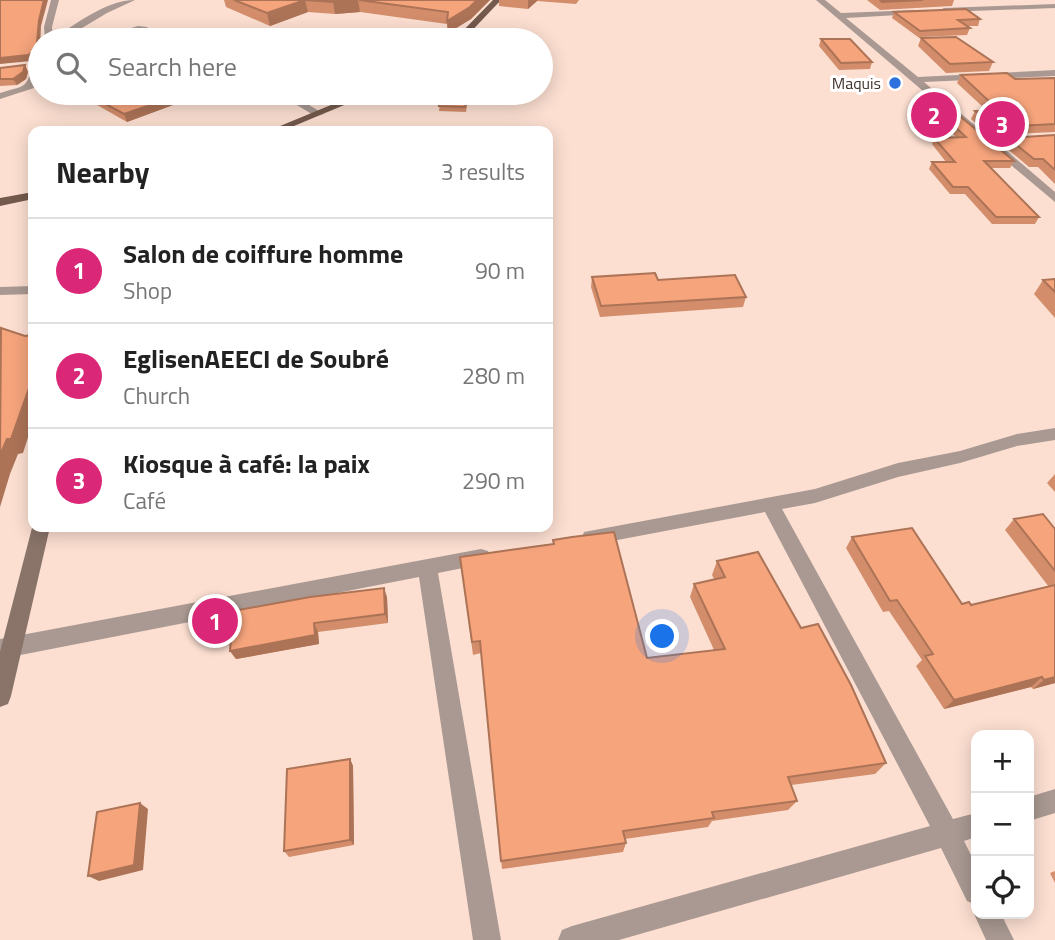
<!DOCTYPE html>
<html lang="en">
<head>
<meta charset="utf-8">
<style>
  body { margin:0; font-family:"Titillium Web",sans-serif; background:#f2f2f2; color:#222 }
  .controls { position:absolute; right:21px; bottom:21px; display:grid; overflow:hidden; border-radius:14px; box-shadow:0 4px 18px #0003 }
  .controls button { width:63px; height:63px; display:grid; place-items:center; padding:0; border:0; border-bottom:2px solid #e0e0e0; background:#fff; color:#222; font:35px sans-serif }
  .you { position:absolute; left:663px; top:637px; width:24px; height:24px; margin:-18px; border:5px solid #fff; border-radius:50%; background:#1a73e8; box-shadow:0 0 0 10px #1a73e833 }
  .badge { display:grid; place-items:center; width:46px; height:46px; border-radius:50%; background:#db2777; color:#fff; font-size:23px; font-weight:700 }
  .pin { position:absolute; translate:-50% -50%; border:4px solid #fff; box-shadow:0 2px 7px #0006 }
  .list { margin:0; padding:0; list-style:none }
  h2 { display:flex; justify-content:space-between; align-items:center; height:91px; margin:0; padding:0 28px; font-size:30px }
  h2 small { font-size:23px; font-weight:400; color:#767676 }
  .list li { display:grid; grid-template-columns:46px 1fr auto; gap:21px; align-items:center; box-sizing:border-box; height:105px; padding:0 28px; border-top:2px solid #e0e0e0 }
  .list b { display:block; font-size:26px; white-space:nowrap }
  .list p { margin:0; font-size:23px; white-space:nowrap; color:#767676 }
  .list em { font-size:23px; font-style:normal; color:#767676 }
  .icon { flex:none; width:38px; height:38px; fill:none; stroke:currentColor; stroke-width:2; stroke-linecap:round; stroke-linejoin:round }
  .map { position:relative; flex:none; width:1055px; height:940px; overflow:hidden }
  .search { position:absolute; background:#fff; box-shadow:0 4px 18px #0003; left:28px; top:28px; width:525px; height:77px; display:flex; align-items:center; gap:18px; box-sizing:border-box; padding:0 24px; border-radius:38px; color:#767676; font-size:26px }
  .panel { position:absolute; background:#fff; box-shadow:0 4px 18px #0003; left:28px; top:126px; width:525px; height:406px; border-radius:14px }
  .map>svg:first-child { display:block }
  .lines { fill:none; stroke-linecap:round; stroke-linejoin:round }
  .minor { fill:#a99992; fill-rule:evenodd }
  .secondary { fill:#8a7469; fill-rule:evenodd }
  .primary { fill:#745a4d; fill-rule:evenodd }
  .wall { fill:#d38d6b }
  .shaded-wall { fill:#ac7357 }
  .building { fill:#f5a47c; stroke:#ac7357; stroke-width:2 }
  .poi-dot { fill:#2d71de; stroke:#fff; stroke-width:2.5 }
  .labels { text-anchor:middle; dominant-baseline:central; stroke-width:6; stroke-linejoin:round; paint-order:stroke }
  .far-poi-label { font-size:16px; fill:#42342d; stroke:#fff; text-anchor:end }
</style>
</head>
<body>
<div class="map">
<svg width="1055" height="940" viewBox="0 0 1055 940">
  <rect width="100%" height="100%" fill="#fcdfd1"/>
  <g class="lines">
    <path class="minor" d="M51 0H59L52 27 53 38C77 24 106 0 135 0L107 13 62 40H45L44 27Z
      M816 0H825L841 13 919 10 916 14 846 18 918 77 1055 70V76L924 82 978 128 969 130Z
      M1055 4V8L944 12 940 10 944 8Z
      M138 26 147 27 155 39 144 40 147 37 138 31 104 40H91Z
      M32 64 40 66V79L34 88 0 99V93C25 85 27 90 32 64Z
      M277 93H289L324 114 315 116Z
      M993 146H1001L1055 192V202L993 150Z
      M33 286V294L0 295V287Z
      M1055 428V440L1017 446 960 463 898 477 815 503 782 509 953 819 976 813V837L964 841 976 865V905L967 901 941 848 619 940H558L562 930 572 926 930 826 765 512 591 545 584 542 582 537 584 532 815 489 898 463 960 451 1017 434Z
      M481 549 488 551 491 557 488 563 438 573 501 940H473L419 577 0 659V639Z
      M1055 789V813L1029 821V797Z
      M976 908V914H1001L1014 940H986L974 914Z"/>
    <path class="secondary" d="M33 524V527H50L11 696 8 704 0 707V652Z"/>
    <path class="primary" d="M493 0H501L463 40H454Z
      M360 93H373L282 131H268Z
      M33 192V199L0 206V198Z"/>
  </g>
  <path class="wall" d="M224 0H490L471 19 448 33 447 24 360 12 335 14 308 12 270 26 226 7Z
    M499 0H579L576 4 537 1 528 9 499 6Z
    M867 0H954L952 6 880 10Z
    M894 12 980 19 978 26H966L970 28 967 35 918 37 892 18Z
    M921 38 993 62 989 71 946 73 918 46Z
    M821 39 872 62 870 69 839 70 819 46Z
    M25 65 28 72 26 79 17 85 0 86V68Z
    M961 75 1015 79 1055 78V132L991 135 971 119 975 111 983 110 984 108 957 83Z
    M76 93H163L171 98 173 105 127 122Z
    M441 93H469L466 112 439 111Z
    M940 113 1014 161 1010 168H991L1039 217 1035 224H992L965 194H950L929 169 932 162H946L932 144 934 138 956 137 938 120Z
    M1055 135V184L1038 167H1029L1004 146 1008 138Z
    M592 277 658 280 746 297 743 307 600 317 591 287Z
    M1055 279V318L1034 294 1043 280Z
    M1055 474V492L1047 483Z
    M1014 519 1055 529V683L1033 689 1031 687 944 709 916 666 922 660 889 611 883 612 846 548 852 537 962 604 971 605 1049 587 1005 530Z
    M553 540 647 658 714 650 690 597 694 584 714 579 712 575 717 561 801 628 886 763 875 774 791 785 797 801 788 810 712 821 708 827 625 839 626 843 623 852 502 869 481 653 473 655 460 557 553 544Z
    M387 597 388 623 318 632 319 644 236 659 230 651Z
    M350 759 353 766 354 845 289 857 284 851Z
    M1055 871V883L1050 873Z"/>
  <path class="shaded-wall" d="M44 0H48L41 26 40 48 37 42 39 20Z
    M305 0 308 12 270 26 267 13Z
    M358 0 360 12 335 14 333 2Z
    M477 0H490L471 19 448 33 447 21Z
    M528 0H537V1L528 9Z
    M37 49 40 55 31 61 0 64V58Z
    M25 65 28 72 26 79 17 85 13 79Z
    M171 98 173 105 127 122 124 114Z
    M33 377V422L23 453 18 454 10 474 0 507V455Z
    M384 588 387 597 388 623 385 614Z
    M314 623 318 632 319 644 236 659 230 651Z
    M1042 677 1031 687 944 709 954 700Z
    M1055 677V683L1033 689 1044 680Z
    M350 759 353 766 354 845 350 840Z
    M140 803 148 809 143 870 99 881 88 876Z"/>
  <path class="building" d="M0 0H44L39 20 37 42 40 41V58L37 49 28 55 0 58Z
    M234 0H305L267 13Z
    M305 0H356L333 2Z
    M359 0H477L470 7 447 21 448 12Z
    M880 0H923L882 2Z
    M966 9 980 19 958 20 970 28 920 31 894 12Z
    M956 37 993 62 950 64 921 38Z
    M821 39H850L872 62 841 63Z
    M25 65 23 72 13 79H0V68Z
    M1007 73 1015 79 1055 78V124L995 127 975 111 994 110 986 104H992L961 75Z
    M85 93H163L171 98 124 114Z
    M441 93H468L465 107 439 106Z
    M940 113H956L1014 161H984L1039 217H996L968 187H953L932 162H955L934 138 966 137Z
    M1055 135V170L1043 159H1034L1008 138Z
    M548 259H550L548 272Z
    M655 273 658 280 735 275 746 297 601 306 592 277Z
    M1055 279V292L1043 280Z
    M1 328 25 336 33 335V377L11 439H7L0 455Z
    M1043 514 1055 529V571L1014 519Z
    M912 528 962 604 969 602 971 605 1055 585V677L1044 680 1042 677 954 700 925 656 933 654 897 600 890 601 852 537Z
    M614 532 647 658 725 649 694 584 725 577 717 561 758 552 801 628 818 624 851 685 886 763 788 777 797 801 712 812 714 818 623 831 626 843 501 861 480 641 472 642 460 557 554 544 553 540 572 537Z
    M384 588 385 614 314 623 315 635 230 651 233 611 310 597Z
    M350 759V840L284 851 287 769Z
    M140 803 134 865 88 876 97 812Z"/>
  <circle class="poi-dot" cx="895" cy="83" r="7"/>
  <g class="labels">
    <g class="far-poi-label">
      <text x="881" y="83">Maquis</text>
    </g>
  </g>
</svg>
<div class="controls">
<button>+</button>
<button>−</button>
<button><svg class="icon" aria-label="locate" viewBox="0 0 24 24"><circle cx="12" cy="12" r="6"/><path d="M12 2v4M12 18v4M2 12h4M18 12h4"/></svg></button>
</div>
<div class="you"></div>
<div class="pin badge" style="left:215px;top:621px">1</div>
<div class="pin badge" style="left:934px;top:115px">2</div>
<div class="pin badge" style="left:1002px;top:124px">3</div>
<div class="search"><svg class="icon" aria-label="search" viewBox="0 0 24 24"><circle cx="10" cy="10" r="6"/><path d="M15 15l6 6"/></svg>Search here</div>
<section class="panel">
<h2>Nearby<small>3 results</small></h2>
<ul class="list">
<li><span class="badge">1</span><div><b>Salon de coiffure homme</b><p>Shop</p></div><em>90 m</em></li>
<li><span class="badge">2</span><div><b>EglisenAEECI de Soubré</b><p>Church</p></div><em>280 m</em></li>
<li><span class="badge">3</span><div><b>Kiosque à café: la paix</b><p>Café</p></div><em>290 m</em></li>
</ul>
</section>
</div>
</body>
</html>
